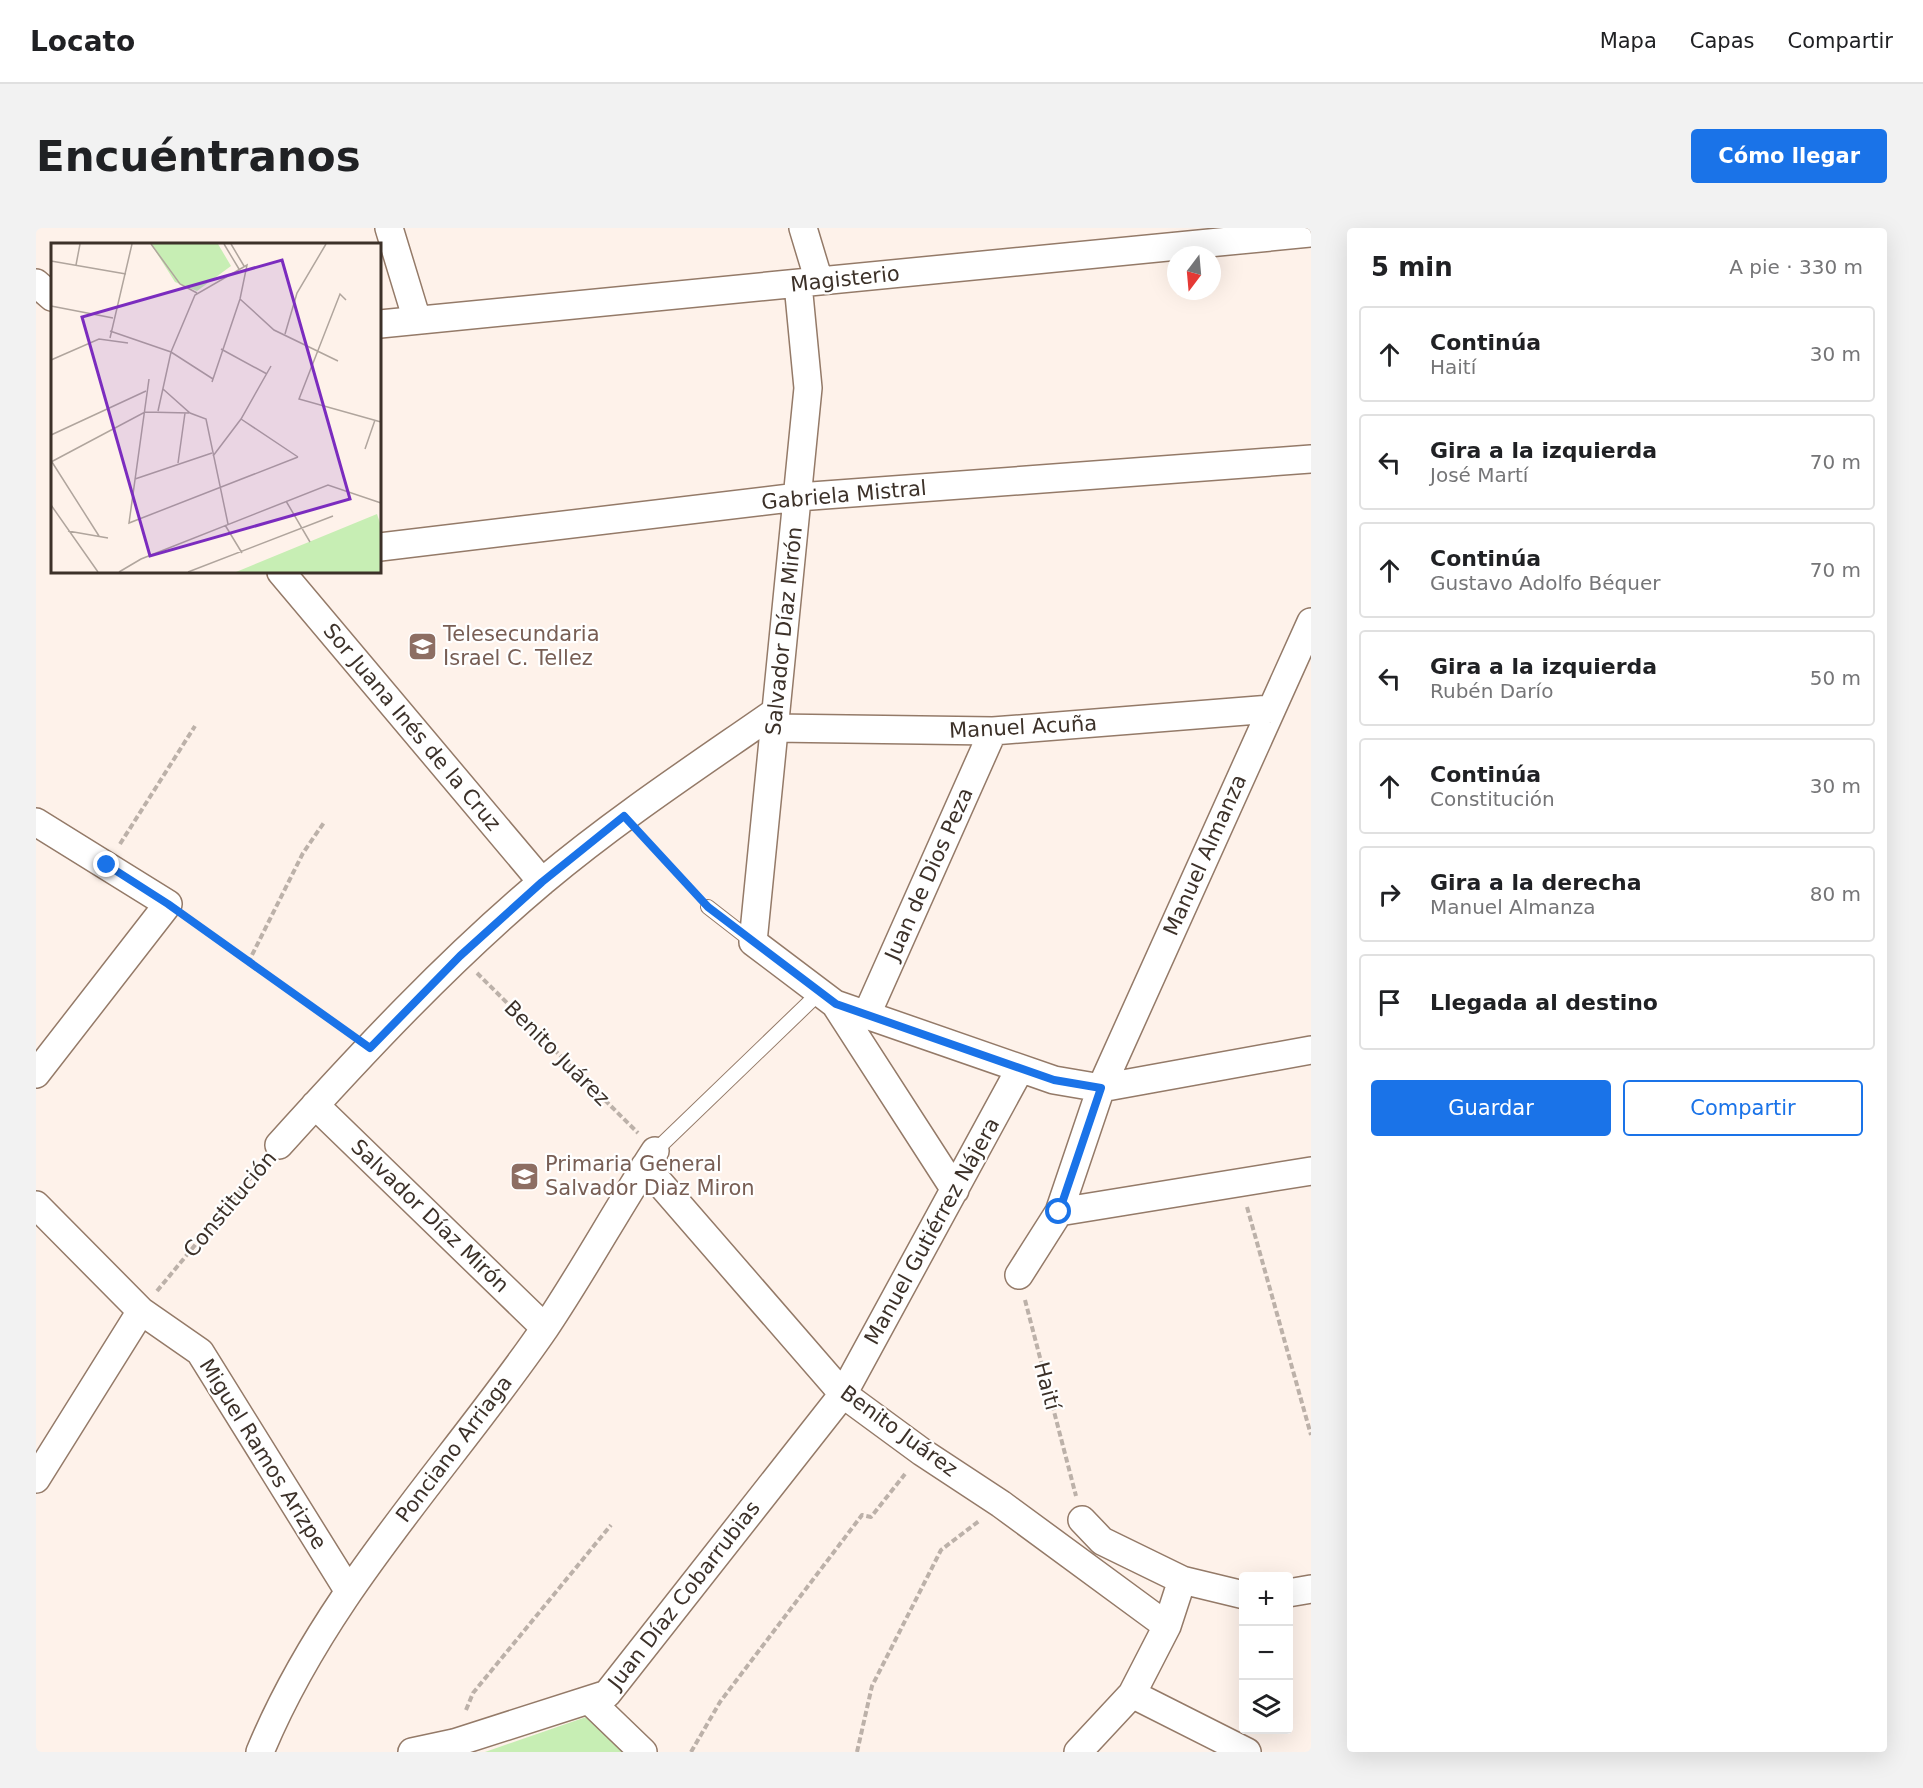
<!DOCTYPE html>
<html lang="es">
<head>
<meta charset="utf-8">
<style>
  body { margin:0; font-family:"DejaVu Sans",sans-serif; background:#f2f2f2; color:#202124 }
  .controls { position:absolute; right:18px; bottom:18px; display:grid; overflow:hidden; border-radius:6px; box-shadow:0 6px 24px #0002 }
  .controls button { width:54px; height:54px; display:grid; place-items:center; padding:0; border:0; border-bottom:2px solid #e0e0e0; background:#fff; color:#202124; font:30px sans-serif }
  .compass { position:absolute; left:1131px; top:18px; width:54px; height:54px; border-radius:50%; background:#fff; box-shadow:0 6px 24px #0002; rotate:196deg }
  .stop { position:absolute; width:18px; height:18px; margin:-14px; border:4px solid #1a73e8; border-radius:50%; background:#fff }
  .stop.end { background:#1a73e8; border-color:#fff; box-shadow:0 2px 6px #0008 }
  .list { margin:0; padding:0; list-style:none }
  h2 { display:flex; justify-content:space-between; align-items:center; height:78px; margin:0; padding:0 24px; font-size:26px }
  h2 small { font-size:20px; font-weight:400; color:#757577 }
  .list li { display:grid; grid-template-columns:39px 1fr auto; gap:18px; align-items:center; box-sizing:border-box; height:96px; margin:0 12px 12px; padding:0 12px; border:2px solid #e0e0e0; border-radius:6px }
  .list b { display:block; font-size:22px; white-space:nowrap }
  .list p { margin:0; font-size:20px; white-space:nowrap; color:#757577 }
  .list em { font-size:20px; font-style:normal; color:#757577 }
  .actions { display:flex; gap:12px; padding:18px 24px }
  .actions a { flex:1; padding:14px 0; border:2px solid #1a73e8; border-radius:6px; text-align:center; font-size:21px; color:#1a73e8 }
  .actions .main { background:#1a73e8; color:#fff }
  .icon { flex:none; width:33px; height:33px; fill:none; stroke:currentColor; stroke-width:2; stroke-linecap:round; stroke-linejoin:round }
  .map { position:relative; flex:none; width:1275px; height:1524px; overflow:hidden; border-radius:6px }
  header { display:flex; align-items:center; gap:36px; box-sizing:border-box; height:84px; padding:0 30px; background:#fff; border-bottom:2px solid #e0e0e0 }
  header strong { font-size:28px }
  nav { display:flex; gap:33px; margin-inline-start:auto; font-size:21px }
  .intro { display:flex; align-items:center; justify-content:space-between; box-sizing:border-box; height:144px; padding:0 36px }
  h1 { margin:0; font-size:42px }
  .button { padding:15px 27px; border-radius:6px; background:#1a73e8; color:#fff; font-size:21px; font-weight:700 }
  main { display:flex; gap:36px; padding:0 36px }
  aside { flex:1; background:#fff; border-radius:6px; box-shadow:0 6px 24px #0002 }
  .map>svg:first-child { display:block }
  .green { fill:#c7eeb4 }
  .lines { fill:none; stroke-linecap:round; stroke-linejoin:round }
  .lane-casing { stroke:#947a68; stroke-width:16 }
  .street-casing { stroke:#947a68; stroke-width:30 }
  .path { stroke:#bcb1a9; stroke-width:4; stroke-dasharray:6 3; stroke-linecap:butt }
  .lane { stroke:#fff; stroke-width:14 }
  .street { stroke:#fff; stroke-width:27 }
  .route { stroke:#1a73e8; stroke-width:8 }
  .labels { text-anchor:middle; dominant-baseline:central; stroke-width:4.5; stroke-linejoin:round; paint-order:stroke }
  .street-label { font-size:21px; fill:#3c3129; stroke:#fff }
  .education-label { font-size:21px; fill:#785e54; stroke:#fff; text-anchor:start }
  .inset-road { fill:none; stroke:#b0a59d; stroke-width:1.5 }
  .view { fill:#7b2cbf; fill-opacity:0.15; stroke:#7b2cbf; stroke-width:3 }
  .inset-edge { fill:none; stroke:#3c3129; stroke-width:3 }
</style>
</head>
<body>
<header>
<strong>Locato</strong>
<nav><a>Mapa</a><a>Capas</a><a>Compartir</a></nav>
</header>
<div class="intro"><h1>Encuéntranos</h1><a class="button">Cómo llegar</a></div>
<main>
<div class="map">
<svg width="1275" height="1524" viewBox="0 0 1275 1524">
  <rect width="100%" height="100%" fill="#fef2ea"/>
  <path class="green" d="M553 1488 601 1524H449Z"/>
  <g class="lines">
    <defs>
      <path id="lane" d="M672 679 717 714
        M619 923 783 765"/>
      <path id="street" d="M353 0 381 92
        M767 0 783 53
        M0 55 16 69
        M762 56 772 160 717 714 799 776 919 962
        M344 96 1275 5
        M344 319 762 269 1275 231
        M245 344 506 654
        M738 500 957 503 1235 481
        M0 594 132 676 0 846
        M799 776 1018 852 1065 860 1275 822
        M830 788 957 503
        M279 877 509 1100
        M243 917C326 825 412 733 507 653 581 591 660 539 739 484
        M609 938 807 1166 886 1224 965 1276 1131 1398
        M0 977 105 1083 164 1124 312 1362
        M1023 984 1275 943
        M983 1047 1023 984 1065 860 1275 394
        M0 1251 105 1083
        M1046 1292 1066 1313 1146 1352 1208 1367
        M1252 1365 1275 1361
        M1096 1466 1211 1524
        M553 1472 607 1524
        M224 1524C290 1364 412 1241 509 1100 548 1042 581 981 619 923
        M376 1524 418 1515 571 1466 807 1166 984 841
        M1042 1524 1096 1466 1131 1398 1146 1352"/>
    </defs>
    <use href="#lane" class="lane-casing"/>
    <use href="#street" class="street-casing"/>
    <path class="path" d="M607 608 659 665
      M84 616 159 498
      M154 692 311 804
      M212 735 267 625 289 593
      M441 745 602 905
      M1211 979 1275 1207
      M121 1063 227 935
      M989 1072 1040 1268
      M430 1482 437 1465 575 1297
      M655 1524 684 1474 826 1287 835 1289 869 1246
      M821 1524 836 1458 905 1322 943 1293"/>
    <use href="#lane" class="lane"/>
    <use href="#street" class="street"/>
  </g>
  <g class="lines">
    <path class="route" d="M71 637 132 676 334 820 424 728 506 654 588 588 672 679 800 776 1018 852 1065 860 1023 984"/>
  </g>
  <defs>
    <symbol id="school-square" viewBox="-11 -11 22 22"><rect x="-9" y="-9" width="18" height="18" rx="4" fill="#8d6e63" stroke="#fff"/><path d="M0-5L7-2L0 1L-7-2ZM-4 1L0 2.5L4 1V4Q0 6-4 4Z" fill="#fff"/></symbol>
  </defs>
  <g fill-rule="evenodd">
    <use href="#school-square" x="370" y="402" width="33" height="33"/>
    <use href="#school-square" x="472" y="932" width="33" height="33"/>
  </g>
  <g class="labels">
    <g class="street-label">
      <text transform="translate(809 51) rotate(-6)">Magisterio</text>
      <text transform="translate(808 267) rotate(-5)">Gabriela Mistral</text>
      <text transform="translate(748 403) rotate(-84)">Salvador Díaz Mirón</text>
      <text transform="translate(376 499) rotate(50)">Sor Juana Inés de la Cruz</text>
      <text transform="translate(987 499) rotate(-3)">Manuel Acuña</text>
      <text transform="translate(1169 627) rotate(-66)">Manuel Almanza</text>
      <text transform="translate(893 646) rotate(-66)">Juan de Dios Peza</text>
      <text transform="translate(521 825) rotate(45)">Benito Juárez</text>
      <text transform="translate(194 976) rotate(-50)">Constitución</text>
      <text transform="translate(394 988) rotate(44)">Salvador Díaz Mirón</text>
      <text transform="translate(896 1003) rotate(-61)">Manuel Gutiérrez Nájera</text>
      <text transform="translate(1011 1158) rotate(75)">Haití</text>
      <text transform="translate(863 1203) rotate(36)">Benito Juárez</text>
      <text transform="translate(418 1221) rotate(-53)">Ponciano Arriaga</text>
      <text transform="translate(227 1226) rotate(58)">Miguel Ramos Arizpe</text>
      <text transform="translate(648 1367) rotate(-52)">Juan Díaz Cobarrubias</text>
    </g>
    <g class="education-label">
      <text x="407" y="406">Telesecundaria<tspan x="407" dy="24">Israel C. Tellez</tspan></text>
      <text x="509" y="936">Primaria General<tspan x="509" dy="24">Salvador Diaz Miron</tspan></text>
    </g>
  </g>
  <g transform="translate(15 15)">
    <rect width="330" height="330" fill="#fef2ea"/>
    <path d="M100 1H167L180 23 146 48 124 39ZM326 271 330 283V329H185Z" fill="#c7eeb4"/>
    <path class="inset-road" d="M100 1 129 41 146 50M173 1 188 26M180 1 193 23M0 18 75 31M25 22 29 1M189 56 223 87 287 118M295 57 289 51 248 156 330 179M0 63 62 75M59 88 120 109 162 136M234 91 246 50 275 1M59 95 81 1M170 106 216 131M0 117 48 96 77 100M98 136 78 280 247 214M112 146 139 170 155 176 177 281M107 168 120 109 144 52 196 22 189 56 161 139M190 176 247 214M0 192 95 148M314 206 324 177M162 213 190 176 220 123M0 219 94 169 138 170M1 219 48 293M127 220 134 170M84 236 161 210M235 258 259 299M0 262 47 329M174 282 191 310M17 288 57 295M68 329 90 316 277 242 330 260M137 329 282 273"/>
    <path class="view" d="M231 17 299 256 99 313 31 74Z"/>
    <rect width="330" height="330" class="inset-edge"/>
  </g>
</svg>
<div class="controls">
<button>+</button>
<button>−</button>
<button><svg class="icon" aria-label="layers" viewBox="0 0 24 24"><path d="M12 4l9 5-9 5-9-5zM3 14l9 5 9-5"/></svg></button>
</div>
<svg class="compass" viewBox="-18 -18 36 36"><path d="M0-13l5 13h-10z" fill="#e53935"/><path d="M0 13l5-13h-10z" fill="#757577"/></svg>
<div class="stop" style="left:1023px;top:984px"></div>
<div class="stop end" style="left:71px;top:637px"></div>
</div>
<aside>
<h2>5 min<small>A pie · 330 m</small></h2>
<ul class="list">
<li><svg class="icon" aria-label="ahead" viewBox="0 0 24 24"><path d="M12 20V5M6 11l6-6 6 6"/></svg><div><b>Continúa</b><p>Haití</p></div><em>30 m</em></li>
<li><svg class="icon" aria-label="left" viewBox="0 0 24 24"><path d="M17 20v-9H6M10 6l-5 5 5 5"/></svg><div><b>Gira a la izquierda</b><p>José Martí</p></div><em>70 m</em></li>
<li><svg class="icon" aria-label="ahead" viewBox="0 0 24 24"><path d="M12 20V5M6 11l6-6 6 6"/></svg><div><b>Continúa</b><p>Gustavo Adolfo Béquer</p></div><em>70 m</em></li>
<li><svg class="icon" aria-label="left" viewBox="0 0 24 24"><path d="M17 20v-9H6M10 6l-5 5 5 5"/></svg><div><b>Gira a la izquierda</b><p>Rubén Darío</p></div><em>50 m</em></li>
<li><svg class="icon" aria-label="ahead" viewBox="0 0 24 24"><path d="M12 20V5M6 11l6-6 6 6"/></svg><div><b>Continúa</b><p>Constitución</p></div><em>30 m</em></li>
<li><svg class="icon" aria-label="right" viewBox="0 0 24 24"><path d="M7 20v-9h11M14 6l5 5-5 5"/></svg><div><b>Gira a la derecha</b><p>Manuel Almanza</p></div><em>80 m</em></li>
<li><svg class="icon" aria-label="arrive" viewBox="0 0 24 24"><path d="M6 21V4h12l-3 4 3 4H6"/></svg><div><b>Llegada al destino</b></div></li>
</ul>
<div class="actions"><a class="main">Guardar</a><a>Compartir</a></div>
</aside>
</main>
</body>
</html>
